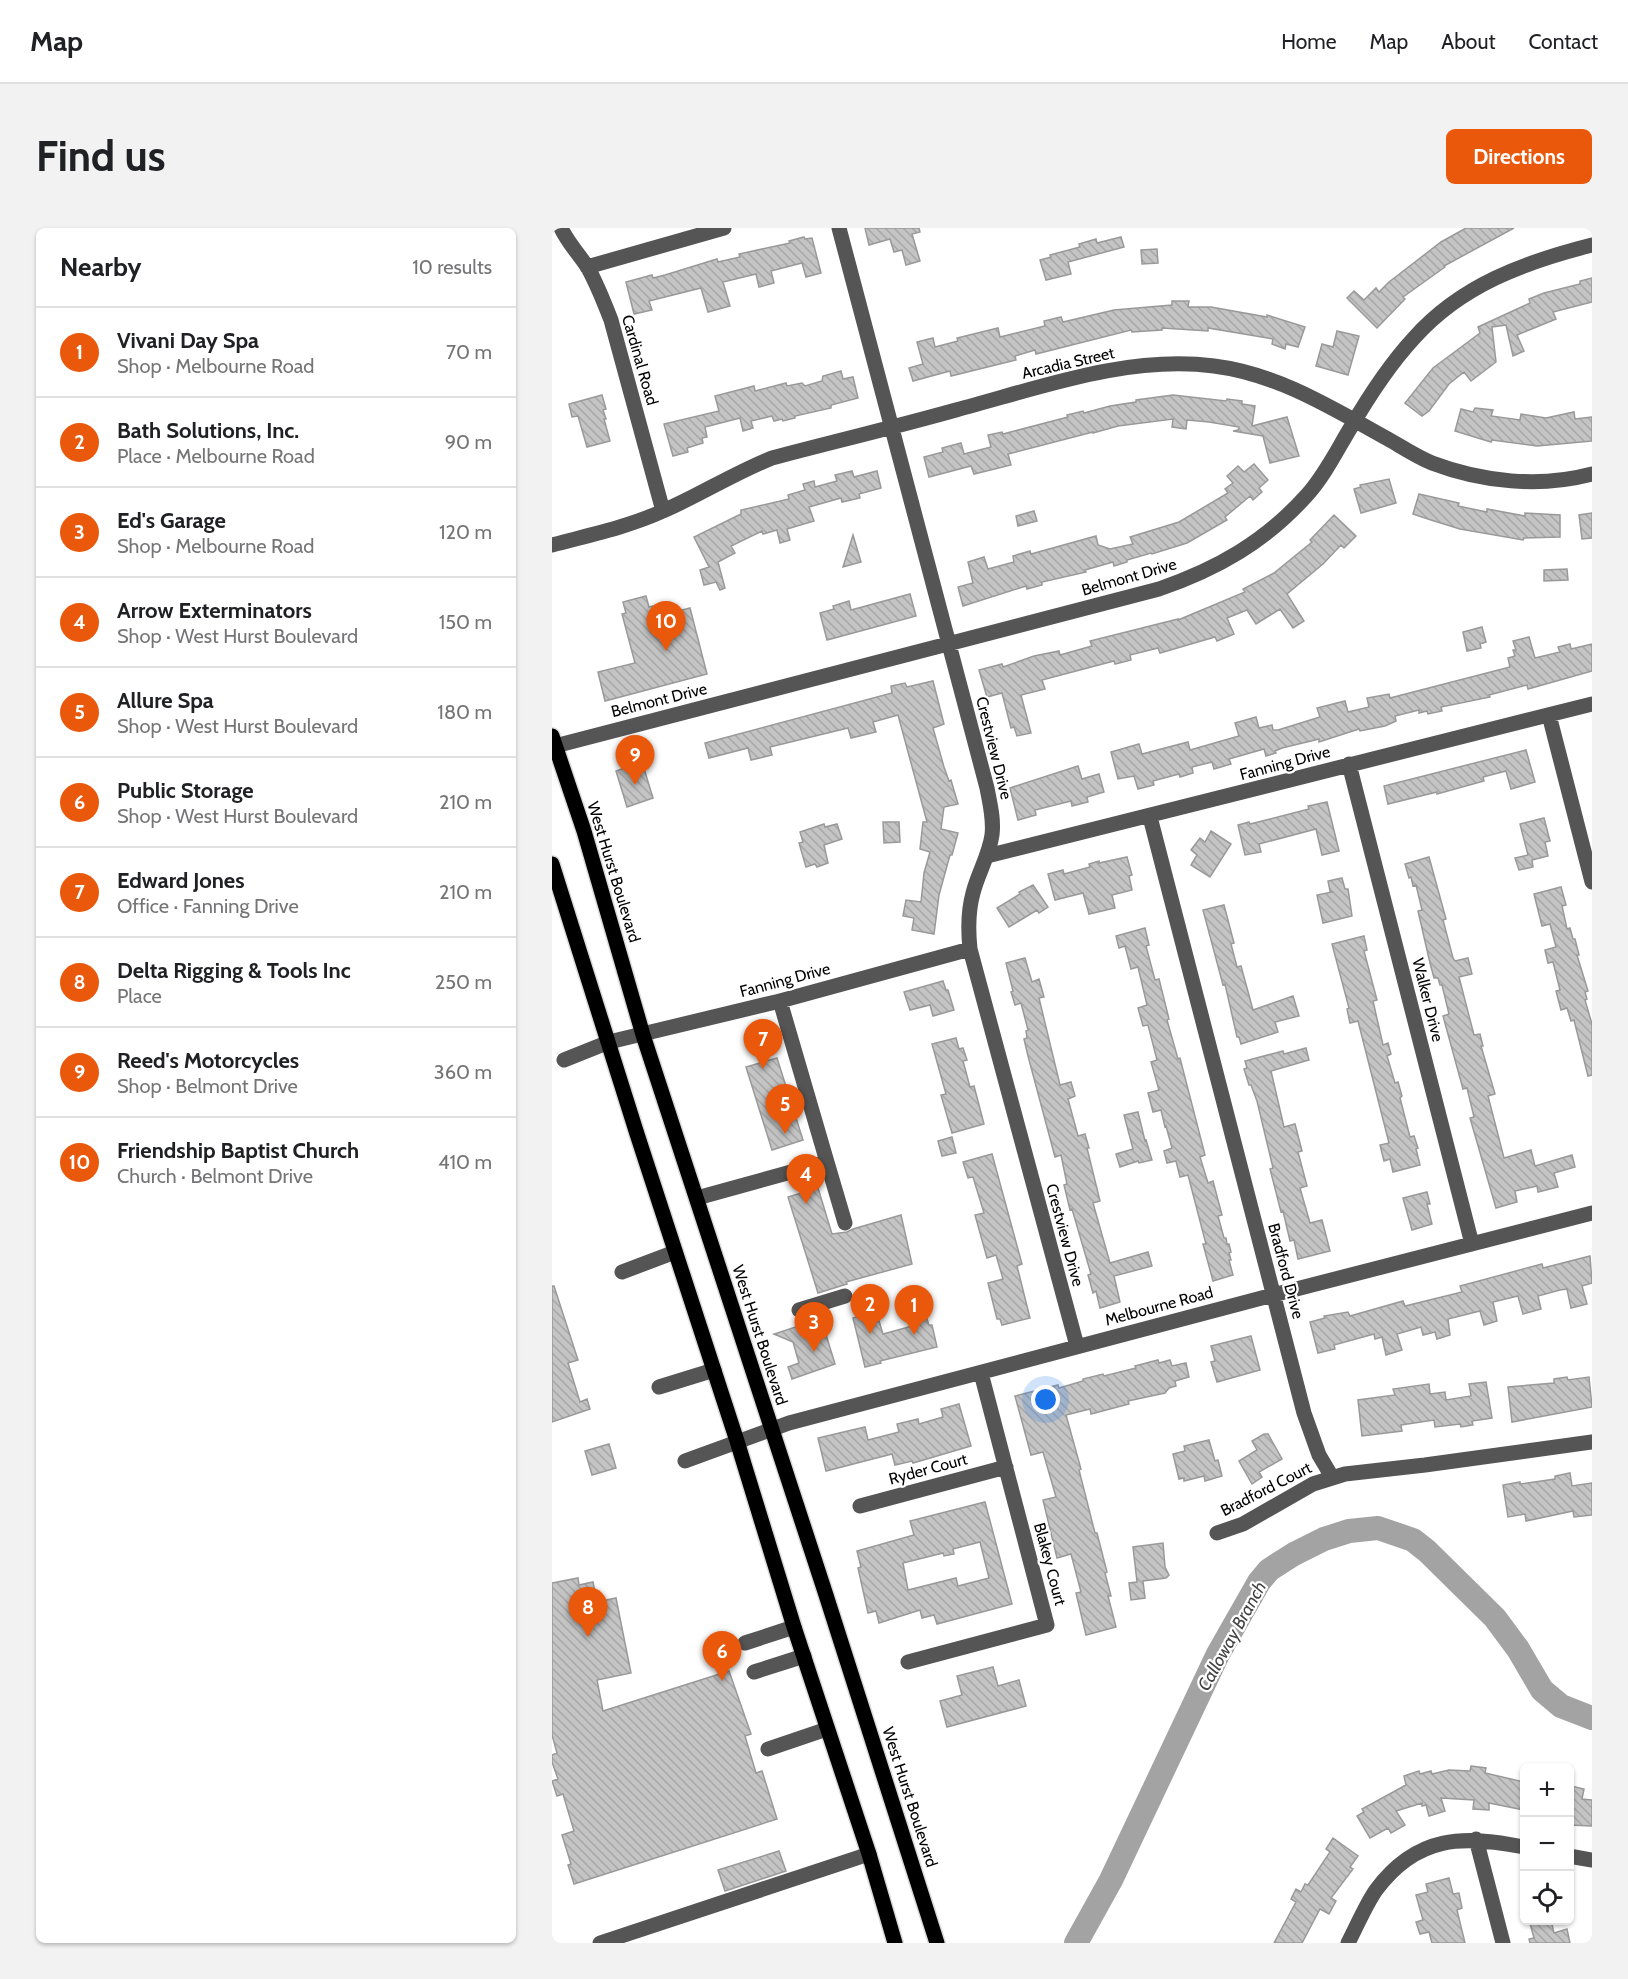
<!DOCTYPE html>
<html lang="en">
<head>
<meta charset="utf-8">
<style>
  body { margin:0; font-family:Cabin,sans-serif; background:#f2f2f2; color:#202124 }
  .controls { position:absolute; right:18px; bottom:18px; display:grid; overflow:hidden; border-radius:9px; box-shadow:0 2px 4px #0004 }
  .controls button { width:54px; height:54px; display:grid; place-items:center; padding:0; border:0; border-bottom:2px solid #e0e0e0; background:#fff; color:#202124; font:30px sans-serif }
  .you { position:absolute; left:494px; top:1172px; width:21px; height:21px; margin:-15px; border:4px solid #fff; border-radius:50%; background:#1a73e8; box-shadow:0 0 0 9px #1a73e833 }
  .badge { display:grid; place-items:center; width:39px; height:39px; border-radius:50%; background:#ea580c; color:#fff; font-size:20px; font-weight:700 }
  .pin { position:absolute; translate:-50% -50px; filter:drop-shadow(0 2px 3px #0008) }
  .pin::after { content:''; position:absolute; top:32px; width:21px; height:18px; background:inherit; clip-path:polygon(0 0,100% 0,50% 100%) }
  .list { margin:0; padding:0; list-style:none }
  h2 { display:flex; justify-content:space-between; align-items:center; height:78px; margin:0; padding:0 24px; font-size:26px }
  h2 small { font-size:20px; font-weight:400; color:#757577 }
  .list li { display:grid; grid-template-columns:39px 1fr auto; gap:18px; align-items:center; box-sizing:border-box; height:90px; padding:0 24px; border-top:2px solid #e0e0e0 }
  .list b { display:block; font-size:22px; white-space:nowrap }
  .list p { margin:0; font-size:20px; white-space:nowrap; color:#757577 }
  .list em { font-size:20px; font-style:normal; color:#757577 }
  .icon { flex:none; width:33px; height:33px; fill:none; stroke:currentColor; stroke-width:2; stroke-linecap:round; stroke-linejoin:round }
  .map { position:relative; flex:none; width:1040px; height:1715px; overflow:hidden; border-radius:9px }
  header { display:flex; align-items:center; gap:36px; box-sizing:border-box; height:84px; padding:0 30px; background:#fff; border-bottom:2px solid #e0e0e0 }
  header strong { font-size:28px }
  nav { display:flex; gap:33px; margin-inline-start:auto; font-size:21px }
  .intro { display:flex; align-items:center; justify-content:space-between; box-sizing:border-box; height:144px; padding:0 36px }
  h1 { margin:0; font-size:42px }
  .button { padding:15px 27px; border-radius:9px; background:#ea580c; color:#fff; font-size:21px; font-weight:700 }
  main { display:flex; gap:36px; padding:0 36px }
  aside { flex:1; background:#fff; border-radius:9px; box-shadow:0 2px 4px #0004 }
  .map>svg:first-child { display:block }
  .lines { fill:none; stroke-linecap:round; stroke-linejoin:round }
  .river { stroke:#a3a3a3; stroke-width:24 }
  .building { fill:url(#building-back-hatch); stroke:#999; stroke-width:1.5; fill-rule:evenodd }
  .major-casing { stroke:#dbdbdb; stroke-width:18 }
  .minor { stroke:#555; stroke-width:15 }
  .major { stroke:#000; stroke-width:15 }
  .labels { text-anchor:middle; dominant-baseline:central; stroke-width:4.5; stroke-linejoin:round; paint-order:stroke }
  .street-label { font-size:16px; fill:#000; stroke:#fff }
  .water-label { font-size:18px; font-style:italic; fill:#444; stroke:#fff }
</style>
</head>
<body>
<header>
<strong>Map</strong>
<nav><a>Home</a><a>Map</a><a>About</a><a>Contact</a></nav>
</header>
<div class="intro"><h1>Find us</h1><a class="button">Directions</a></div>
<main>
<aside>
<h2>Nearby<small>10 results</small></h2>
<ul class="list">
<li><span class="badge">1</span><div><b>Vivani Day Spa</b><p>Shop · Melbourne Road</p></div><em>70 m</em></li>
<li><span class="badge">2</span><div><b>Bath Solutions, Inc.</b><p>Place · Melbourne Road</p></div><em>90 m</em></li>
<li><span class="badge">3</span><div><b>Ed's Garage</b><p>Shop · Melbourne Road</p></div><em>120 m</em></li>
<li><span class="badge">4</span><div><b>Arrow Exterminators</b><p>Shop · West Hurst Boulevard</p></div><em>150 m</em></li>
<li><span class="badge">5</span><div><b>Allure Spa</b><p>Shop · West Hurst Boulevard</p></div><em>180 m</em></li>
<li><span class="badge">6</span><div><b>Public Storage</b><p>Shop · West Hurst Boulevard</p></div><em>210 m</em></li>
<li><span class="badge">7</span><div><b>Edward Jones</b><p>Office · Fanning Drive</p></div><em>210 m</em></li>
<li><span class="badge">8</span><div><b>Delta Rigging &amp; Tools Inc</b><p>Place</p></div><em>250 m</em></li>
<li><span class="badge">9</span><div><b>Reed's Motorcycles</b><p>Shop · Belmont Drive</p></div><em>360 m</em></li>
<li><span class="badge">10</span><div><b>Friendship Baptist Church</b><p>Church · Belmont Drive</p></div><em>410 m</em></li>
</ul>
</aside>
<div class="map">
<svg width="1040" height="1715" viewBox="0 0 1040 1715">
  <defs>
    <pattern id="building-back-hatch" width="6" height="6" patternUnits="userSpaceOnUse" patternTransform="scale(1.5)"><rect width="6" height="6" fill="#c4c4c4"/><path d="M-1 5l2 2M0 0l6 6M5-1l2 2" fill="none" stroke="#a7a7a7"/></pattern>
  </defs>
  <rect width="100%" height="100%" fill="#fff"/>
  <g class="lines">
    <path class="river" d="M524 1715 559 1652 666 1426 707 1354 717 1342 742 1326 772 1311 797 1303 826 1300 861 1312 875 1323 943 1390 966 1421 990 1462 1009 1478 1040 1490"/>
  </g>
  <path class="building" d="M313 0H367L368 4 360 6 368 33 354 37 350 22 342 24 338 11 317 17Z
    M914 0H962L892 38 893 39 851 69 853 71 825 100 795 70 802 63 812 72 824 60 827 64 837 54 889 14Z
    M252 9 253 11 260 10 269 45 254 49 250 35 219 43 222 55 207 59 204 46 171 54 178 78 156 84 149 60 97 73 100 82 82 86 74 54 100 47 101 50 113 47 165 31 166 34 188 29 187 26 238 15 237 13Z
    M569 9 572 19 516 34 519 46 494 52 488 32 499 29 498 27 528 19 527 16 544 11 545 15Z
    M605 21 606 35 590 36 589 22Z
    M1040 50V74L1001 84 1004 91 965 107 972 123 961 128 954 97 940 99 944 134 919 153 912 144 897 156 877 183 870 188 853 175 881 140 928 105 926 99 978 75 977 71 992 65 1028 56V53Z
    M620 73H637L636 79H659L715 89V87L753 99 746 119 734 116 733 121 720 116 721 111 656 100V103L610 100V102L580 104 579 102 484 126 483 122 463 128 464 132 399 148 398 143 361 153 357 140 371 136 365 114 381 110 383 119 406 113 405 110 446 100 448 109 493 98 492 93 509 89 511 94 562 82 620 77Z
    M785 103 807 108 796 147 764 138 770 116 781 119Z
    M289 143 291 151 301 149 306 170 279 177V180L243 188V190L231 193 230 191 222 193 220 188 199 193 201 200 191 203 188 190 153 199 155 209 150 210 151 215 135 220 136 224 121 228 112 196 167 183 163 168 202 158 203 163 234 155 235 158 250 155 253 158 270 153 271 148Z
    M50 167 54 181 51 182 54 191H52L58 213 35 219 26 188 20 189 17 176Z
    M621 167 674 173 675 171 690 173V176L703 178 700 198 735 189 747 228 718 235 711 208 681 203 686 202 687 199 657 194 635 192 634 201 620 199 621 191 566 198 541 205V204L456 226 459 237 422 246 419 238 377 249 372 229 391 224 390 220 409 215 412 226 439 219 436 207 450 204 451 206 516 189 515 187 531 183 532 185 558 178 584 174V172Z
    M923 180 941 182 939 188 968 192 969 186 994 190 1022 184 1023 191 1040 189V213L985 218 940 212 939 214 903 203 909 181 921 184Z
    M702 236 716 252 707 260 710 264 701 272 698 268 673 289 675 292 635 315 600 326 599 325 575 332V334L562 338 561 334 533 342 534 344 490 354V357L475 361 474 358 411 378 406 359 421 355 416 334 432 329 436 341 462 334 461 328 478 323 479 326 544 308 546 317 558 321 581 316 578 309 627 294 676 265 673 261 681 255 675 248 686 238 692 244Z
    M300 243 302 249 325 243 329 260 307 266 308 270 290 274 289 270 257 279 262 293 235 301 238 312 228 315 225 302 211 306 210 303 179 318 183 325 166 334 173 360 168 362 164 354 152 357 148 342 157 339 142 309 189 286V282L237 271 236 267 253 262 251 256 262 253 263 259 285 253 283 247Z
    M837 251 844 275 809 285 802 261 809 259 808 257Z
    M867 266 907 275 906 278 935 284V281L973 288V285L1008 287V309L972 310 971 312 908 301 879 292 861 286Z
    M482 283 485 293 466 298 464 288Z
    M1040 285V310L1030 311 1027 287Z
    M782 287 804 308 792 320 789 317 771 336 735 366 752 393 741 400 728 381 704 396 695 382 675 390 682 406 665 413 663 409 608 425 606 420 578 427 579 432 563 436 562 433 490 452 493 461 469 467 479 505 465 508 462 499 459 500 450 465 435 469 427 442 450 436 451 439 482 428 507 423 508 427 540 418 538 413 626 391V392L693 364 691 361 722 345 760 314 758 312Z
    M301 307 309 334 291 339Z
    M1015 341 1016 352 992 353V342Z
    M358 366 364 388 275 412 268 385 282 381 281 378 297 373 299 382Z
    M94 368 97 379 101 378 104 389 138 380 155 446 53 473 46 444 83 435 70 386 74 385 71 374Z
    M930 399 934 414 928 416 929 420 915 423 911 404Z
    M977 409 983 430 1008 424 1006 419 1018 416 1019 421 1040 416V443L976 461 975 457 937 467 938 469 889 479 890 483 876 486 875 483 867 485V482L843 488 844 493 833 498 808 503 807 501 767 514V511L759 513 730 520 723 523 724 525 714 528 712 521 677 531 679 536 662 541 660 534 640 539 641 545 628 549 627 546 601 553 602 557 586 561 582 548 566 551 559 524 587 516 590 526 636 514 638 522 687 508 683 495 704 489 707 500 720 497 721 502H726L768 489 765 480 793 473 796 484 817 479 815 470 837 466 838 470 958 439 956 430 963 428 961 422H964L961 413Z
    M381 453 392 496 381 500 392 539 397 553 399 552 406 576 392 579 389 601 406 605 400 627H398L387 667 382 706 360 702 362 690 351 688 354 672 369 674 372 645 378 624 368 621 371 594H375L346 487 321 494 324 504 299 510 296 500 218 519 220 527 199 532 196 520 157 530 153 515 340 465 339 458 353 455 355 459Z
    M974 522 983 554 959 561 954 543 931 549 932 553 885 566V564L836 576 832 558Z
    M90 534 101 570 75 579 64 543Z
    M526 538 530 551 547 546 552 564 535 569 536 574 520 578 519 573 483 582 484 587 466 592 458 560Z
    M775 574 787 623 770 627 764 601 707 616 709 624 693 627 686 597 697 594 698 596 757 581 756 578Z
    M992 590 998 613 993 614 996 628 980 632 981 639 967 642 963 630 976 627 968 596Z
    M331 594H347L348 614 332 615Z
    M272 596 273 599 285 596 290 611 272 617 276 635 265 639 263 636 254 639 247 615 251 614 248 604Z
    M659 603 679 616 658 649 639 637 645 627 639 622 648 610 653 614Z
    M575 629 580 647 577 648 580 662 560 667 563 680 537 686 531 665 503 672 496 646 511 642 512 646 538 639 537 636 547 633V635Z
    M877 629 894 691 891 692 901 730 903 733 916 730 920 746 907 749 922 807 928 806 931 818H929L943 866 936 868 952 930 979 922 983 938 1020 927 1023 939 1002 945 1006 959 986 964 985 958 963 963 965 974 944 980 918 890 922 889 915 860 911 861 891 788 897 786 890 757H888L886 750H882L878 735 866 683 870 682 864 657 861 658 859 649 857 650 853 636Z
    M790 650 793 661H796L800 688 771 695 765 667 780 664 778 663 776 653Z
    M481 657 496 679 487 685 485 682 457 699 445 680 468 666 467 664Z
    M1009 659 1014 677 1010 678 1015 701 1018 700 1021 711H1023L1027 727H1025L1036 763 1033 764 1035 771 1033 772 1040 796V847L1036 848 1022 792 1019 793 1015 780 1009 782 1004 763 1008 762 1001 734 996 735 993 722 1004 719 998 696 990 698 982 666Z
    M672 677 682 715 679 716 685 739 689 738 701 782 741 768 747 788 723 794 726 804 689 816 687 809H685L673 756 671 757 651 682Z
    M593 700 597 717 594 718 603 752 607 751 617 791 615 792 626 831 628 830 653 927 648 929 656 955 661 953 670 987 666 988 672 1010H674L675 1016H677L679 1024 677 1025 679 1032H677L681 1047 661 1053 651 1016H654L636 947 628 949 624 933 615 935 612 923 620 920 614 898 613 899 609 882 601 884 596 865 607 862 599 834 605 832 596 797 591 798 586 780 595 777 586 739 579 741 573 718 567 720 564 708Z
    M812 708 815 722 812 723 825 772 821 773 831 817 836 815 839 826 835 828 843 855 846 854 850 868 848 870 858 909 862 908 866 920 864 921 868 937 841 944 838 931 832 933 828 917 837 915 806 793 798 795 795 781 797 780 780 716Z
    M473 730 480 754 487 751 492 769 487 770 508 857 519 854 523 868 516 871 526 908 533 906 537 920H535L548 973 541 975 558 1035 596 1024 600 1038 562 1048 568 1074 548 1080 544 1063 541 1065 536 1047 539 1046 520 981 518 982 512 957 515 956 509 927 503 929 476 828 472 811 475 810 474 803 476 802 469 775 463 777 459 764 461 763 454 735Z
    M391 753 394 762H396L402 782 381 788 378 777 358 782 352 764Z
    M404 810 407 821 411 820 415 832 411 833 418 859 422 858 432 896 400 905 389 867 394 866 380 816Z
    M754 820 757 832 719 843 732 899 743 896 750 923 746 924 755 958 748 960 758 995 770 992 778 1023 746 1031 742 1012 738 1013 731 983 729 984 718 941 721 940 705 873 699 857H697L692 841 695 840 693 833 731 823 732 826Z
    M225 830 251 912 220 922 194 839Z
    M586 884 593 913 594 912 600 932 587 935 586 933 568 939 564 926 581 921 572 887Z
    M400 909 404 925 390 928 386 913Z
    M440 926 470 1036 465 1038 478 1090 450 1097 448 1091H445L436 1055 451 1051 444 1027 435 1030 423 987 432 985 421 949 416 950 411 934Z
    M266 960 280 1006 295 1004 301 1001 349 987 360 1036 294 1054 295 1056 266 1065 236 969Z
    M875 964 878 976H875L880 996 860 1002 851 970Z
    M1038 1028 1040 1055 1030 1058 1035 1076 1019 1080 1015 1061 1008 1062 986 1068 989 1081 971 1086 966 1068 941 1074 945 1093 932 1097 928 1083 896 1091 898 1107 885 1111 883 1104 871 1107 869 1099 845 1106 850 1122 834 1127 830 1109 823 1111 822 1106 782 1117 783 1121 766 1125 758 1094 773 1090 772 1088 796 1084 798 1088 851 1073 853 1078 910 1064 908 1058 990 1036 991 1040Z
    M0 1058H2L26 1132 16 1135 28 1174 35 1171 38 1181 0 1194Z
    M317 1085 320 1095 327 1093 331 1106 364 1097 363 1094 375 1091 377 1097H380L385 1119 328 1133 329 1135 313 1139 301 1090Z
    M253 1096 256 1105 272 1100 283 1136 240 1151 236 1139 247 1135 241 1114 222 1106Z
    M699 1108 708 1142 665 1154 659 1134 663 1133 659 1118Z
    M606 1132 607 1135 618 1132 620 1138 634 1135 637 1149 623 1153 624 1158 617 1160 613 1165 576 1173 577 1176 539 1186 538 1181 514 1187 529 1241 527 1242 543 1305H545L555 1344 553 1345 559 1368H556L564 1399 534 1407 524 1365 529 1364 519 1326 505 1330 491 1272 504 1269 491 1224 479 1227 463 1168 506 1157 507 1160 531 1153V1151L551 1146 552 1148 584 1140 583 1138Z
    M1015 1149 1016 1152 1037 1149 1040 1179 960 1194 956 1159 1002 1155V1151Z
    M934 1154 940 1190 920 1193 921 1197 909 1199 908 1196 883 1199 882 1192 849 1197 850 1203 810 1208 806 1172 843 1167 841 1161 877 1156 878 1166 893 1164 894 1172 919 1168 917 1156Z
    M407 1176 419 1218 361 1235 360 1233 343 1237 340 1226 274 1243 266 1210 313 1199 316 1212 347 1204 345 1196 366 1191 367 1196 391 1189 389 1181Z
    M712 1206H716L730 1231 707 1244 710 1249 700 1256 687 1233 705 1222 700 1213Z
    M657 1212 663 1233 666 1232 670 1248 653 1253 652 1248 632 1253V1250L627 1251 621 1226 633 1223 632 1218Z
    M57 1216 64 1240 40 1247 33 1223Z
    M1018 1245 1020 1258 1040 1255V1287L1022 1289 1021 1283 974 1293 973 1286 956 1289 951 1257 968 1254V1256L1003 1251V1248Z
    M433 1274 460 1376 385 1396 382 1387 370 1390 368 1382 327 1395 324 1383 316 1385 306 1340 309 1339 305 1323 362 1307 358 1293ZM428 1314 437 1350 406 1358 404 1350 356 1362 351 1335 391 1325 392 1328 402 1326 401 1321Z
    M611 1315 613 1339 617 1347 614 1350 591 1353 593 1370 579 1372 577 1355 585 1354 581 1319Z
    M26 1350 27 1357 41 1354 45 1374 64 1370 79 1445 45 1452 51 1483 177 1443 199 1506 193 1508 204 1545 210 1543 225 1591 22 1656 16 1637 19 1636 10 1607 22 1603 11 1566 5 1568 0 1553 6 1551 0 1534V1527L5 1525 0 1507V1355Z
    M441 1439 446 1458 467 1452 474 1478 395 1499 388 1473 410 1467 405 1448Z
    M919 1538 934 1540 933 1545 972 1554V1582L937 1575V1582L921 1581 922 1572 889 1570 893 1583 877 1588 874 1577 870 1578V1575L844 1583 853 1597 839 1605 836 1600 818 1610 805 1588 812 1584 810 1581 854 1557 852 1548 867 1543 868 1546 879 1543 880 1546 897 1542 918 1543Z
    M1019 1558 1032 1561 1030 1571 1040 1572V1598L1017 1597Z
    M781 1610 806 1628 798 1639 801 1641 779 1670 784 1673 777 1686 768 1681 750 1715H722L744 1674 739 1671 744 1661 749 1664 753 1656 756 1657 778 1624 774 1621Z
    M227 1623 234 1643 173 1663 166 1642Z
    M897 1650 901 1666 907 1665 910 1680 905 1682 913 1715H880L877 1704 868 1706 864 1694 871 1692 864 1667 876 1664 874 1656Z
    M977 1692H999L1002 1705 1015 1701 1018 1715H978L977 1711 982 1710Z"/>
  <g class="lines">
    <defs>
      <path id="major" d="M0 508 32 603 91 807 274 1367 385 1715
        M0 636 85 906 185 1213 242 1399 317 1626 343 1715"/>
    </defs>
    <use href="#major" class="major-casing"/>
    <path class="minor" d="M9 0C16 15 27 26 36 40 45 56 52 74 59 92L111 283
      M287 0 435 560C438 576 442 591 440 607 437 628 426 645 421 665 416 683 416 702 418 721L525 1118
      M35 39 172 0
      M0 317C37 307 76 299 111 283 148 267 182 245 220 230 281 214 343 199 404 182 487 160 575 127 662 138 726 146 780 180 836 211 850 219 865 229 880 235 930 254 988 260 1040 246
      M997 487 1040 654
      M3 518 607 361C665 341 713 314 755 267 773 247 785 222 799 199 817 168 838 136 862 110 909 57 973 34 1040 17
      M797 536 920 1016
      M598 589 752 1185 767 1227 780 1249
      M435 628 1040 476
      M12 832 57 814 228 773 418 721
      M275 934 293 995
      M145 970 275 934 228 773
      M70 1044 123 1024
      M247 1082 293 1068
      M107 1159 162 1142
      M133 1233 237 1195 721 1067 1040 985
      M308 1278 454 1239
      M665 1305 691 1296 761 1256 793 1246 873 1237 1040 1214
      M193 1415 242 1399
      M356 1434 495 1397 429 1145
      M202 1444 252 1428
      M216 1521 275 1501
      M924 1611 951 1715
      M1017 1628 1040 1632
      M48 1715 317 1626
      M796 1715C805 1698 813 1678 824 1662 865 1607 911 1607 972 1619"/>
    <use href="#major" class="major"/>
  </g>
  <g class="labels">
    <g class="street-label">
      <text transform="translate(88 132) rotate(74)">Cardinal Road</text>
      <text transform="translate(516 135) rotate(-13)">Arcadia Street</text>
      <text transform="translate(577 349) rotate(-16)">Belmont Drive</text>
      <text transform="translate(107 472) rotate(-14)">Belmont Drive</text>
      <text transform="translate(442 520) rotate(76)">Crestview Drive</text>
      <text transform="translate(733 535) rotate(-15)">Fanning Drive</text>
      <text transform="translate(62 644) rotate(73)">West Hurst Boulevard</text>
      <text transform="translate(233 752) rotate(-15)">Fanning Drive</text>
      <text transform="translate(876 772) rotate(76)">Walker Drive</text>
      <text transform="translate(513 1007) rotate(75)">Crestview Drive</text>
      <text transform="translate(734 1043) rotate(75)">Bradford Drive</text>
      <text transform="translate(607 1078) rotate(-15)">Melbourne Road</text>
      <text transform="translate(208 1107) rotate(72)">West Hurst Boulevard</text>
      <text transform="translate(376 1241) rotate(-15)">Ryder Court</text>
      <text transform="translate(714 1261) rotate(-27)">Bradford Court</text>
      <text transform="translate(498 1336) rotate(75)">Blakey Court</text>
      <text transform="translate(358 1569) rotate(72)">West Hurst Boulevard</text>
    </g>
    <g class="water-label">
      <text transform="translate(680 1408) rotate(-61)">Calloway Branch</text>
    </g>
  </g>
</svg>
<div class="controls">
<button>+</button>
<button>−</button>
<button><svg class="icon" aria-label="locate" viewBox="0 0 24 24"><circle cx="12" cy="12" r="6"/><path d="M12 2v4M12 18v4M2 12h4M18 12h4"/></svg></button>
</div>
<div class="you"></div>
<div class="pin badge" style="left:362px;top:1107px">1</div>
<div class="pin badge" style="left:318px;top:1106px">2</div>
<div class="pin badge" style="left:262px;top:1124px">3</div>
<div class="pin badge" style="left:254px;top:976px">4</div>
<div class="pin badge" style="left:233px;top:906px">5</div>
<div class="pin badge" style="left:170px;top:1453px">6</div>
<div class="pin badge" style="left:211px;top:841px">7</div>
<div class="pin badge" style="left:36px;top:1409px">8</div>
<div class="pin badge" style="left:83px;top:557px">9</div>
<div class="pin badge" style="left:114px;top:423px">10</div>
</div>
</main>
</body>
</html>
